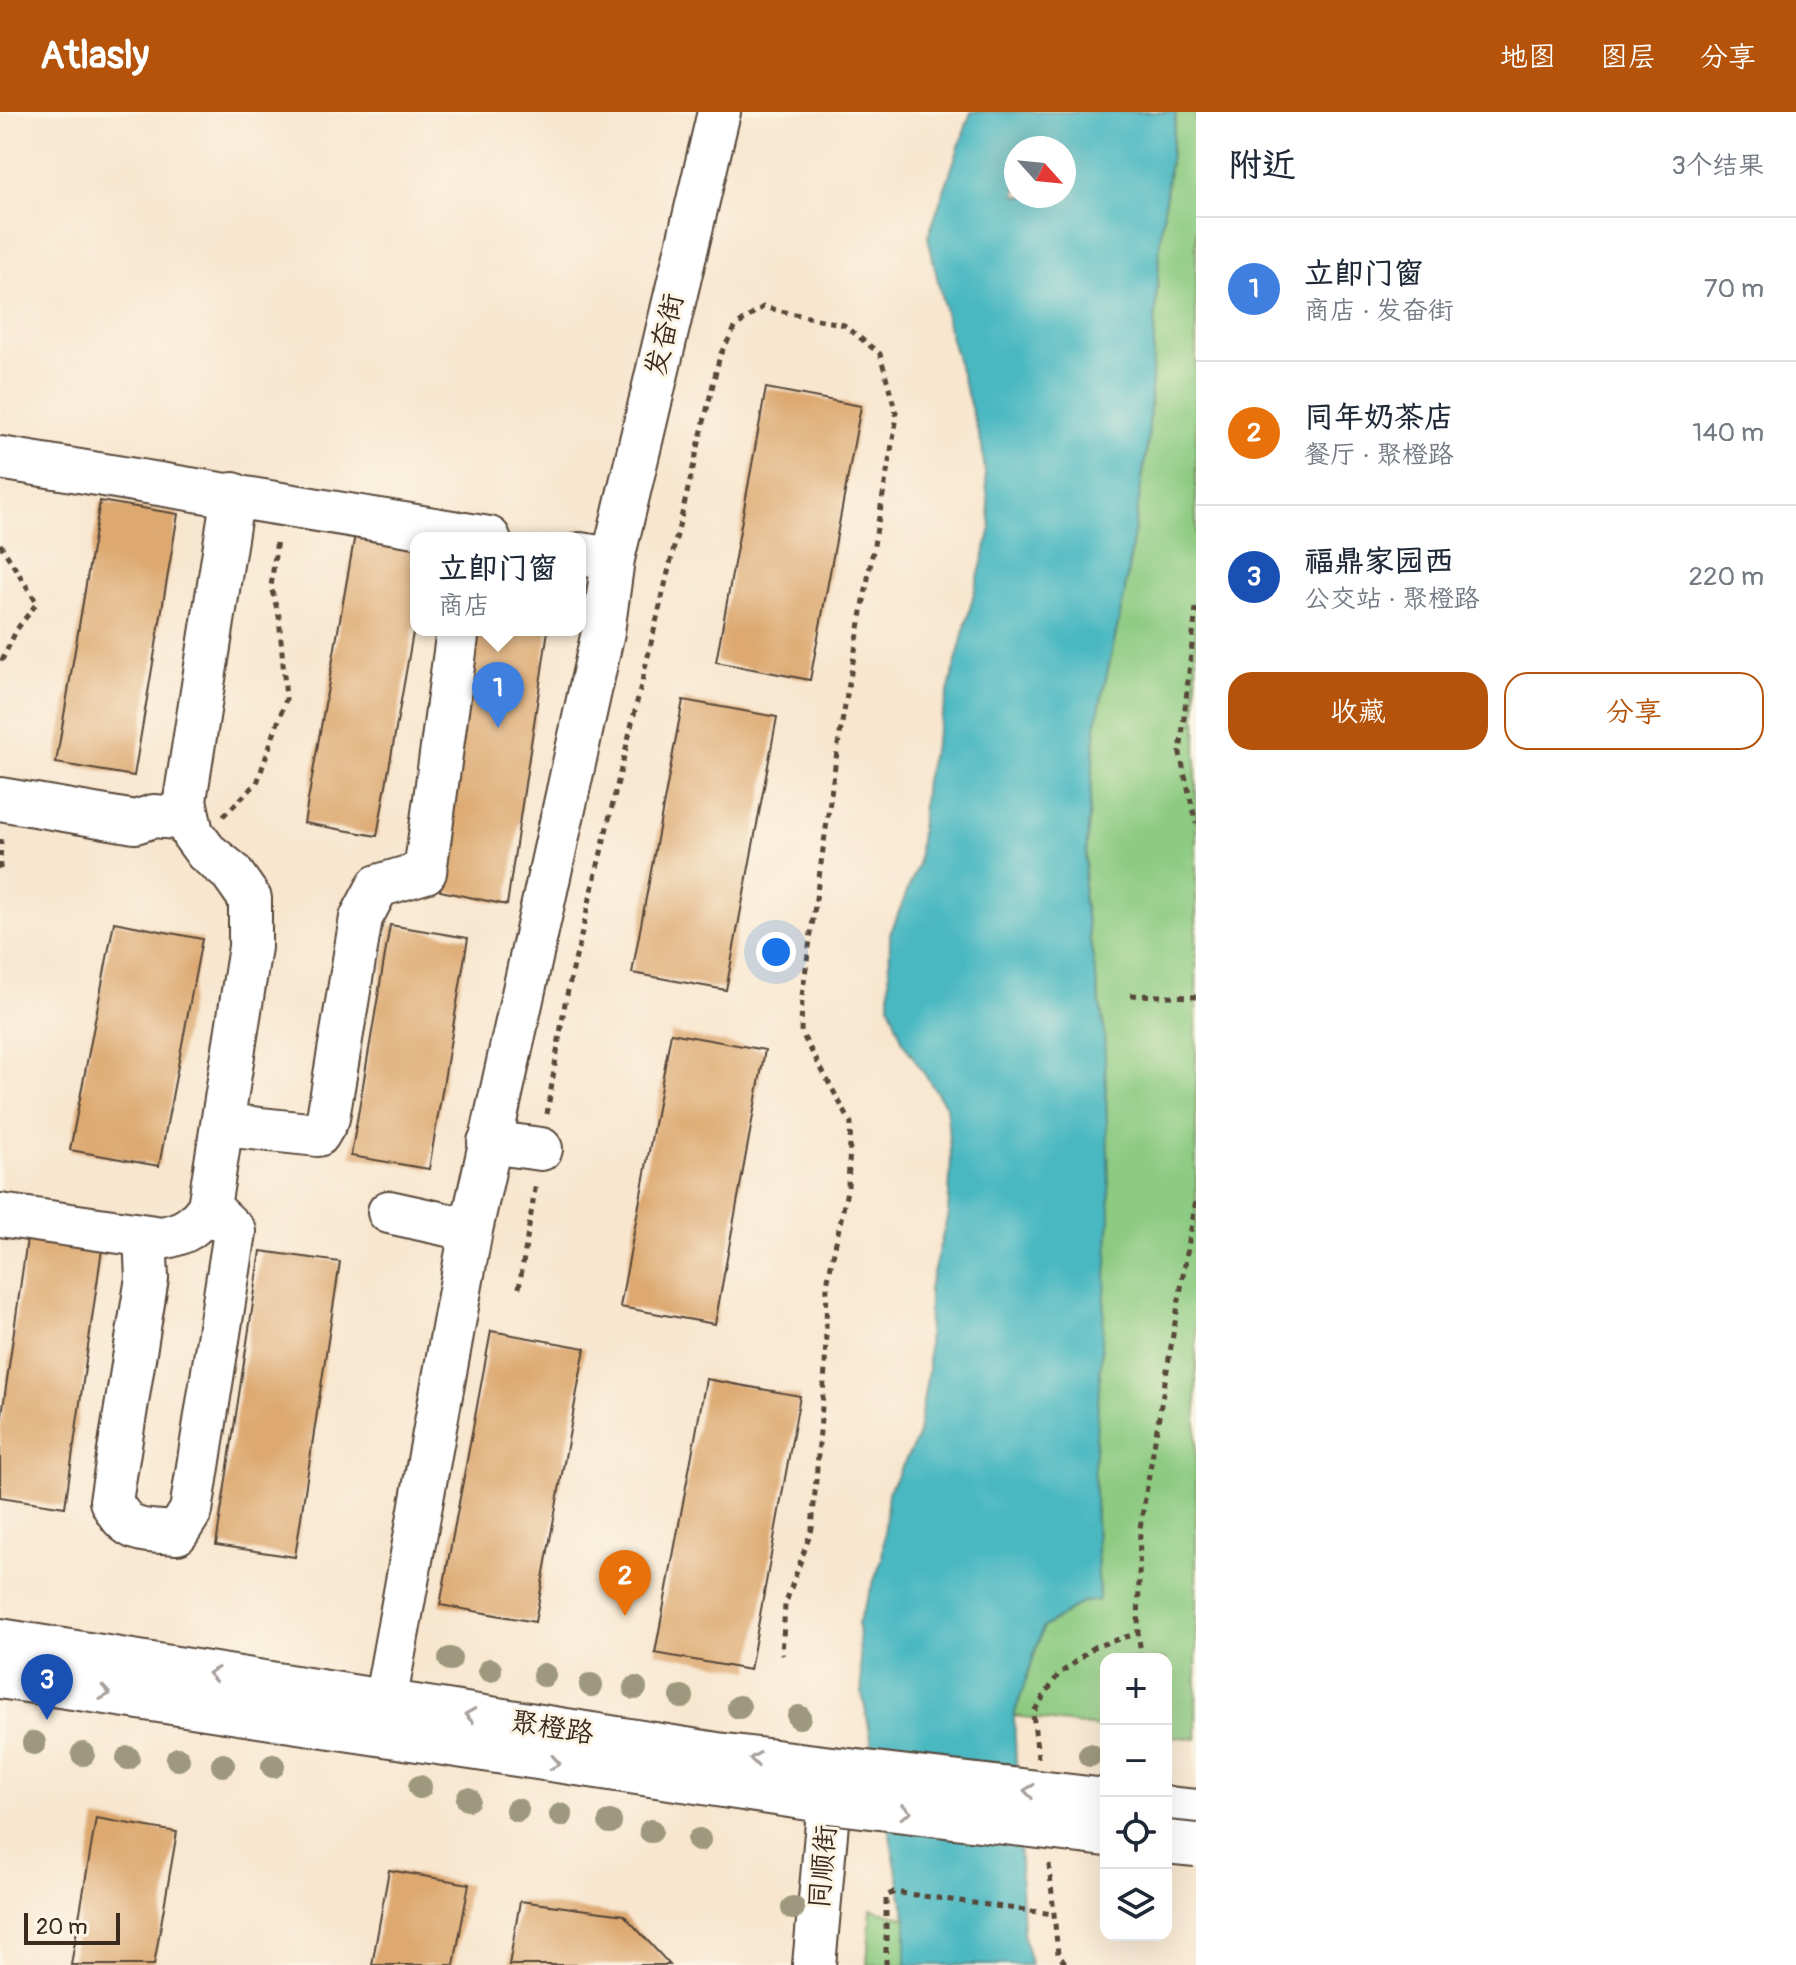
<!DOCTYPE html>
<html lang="zh">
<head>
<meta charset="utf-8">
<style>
  body { margin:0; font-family:Pangolin,"LXGW WenKai TC",sans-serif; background:#f2f2f3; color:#1f2937 }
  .controls { position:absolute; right:24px; bottom:24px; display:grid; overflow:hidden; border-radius:16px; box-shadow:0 8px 32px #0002 }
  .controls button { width:72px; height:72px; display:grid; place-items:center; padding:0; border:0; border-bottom:2px solid #e0e1e3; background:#fff; color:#1f2937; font:40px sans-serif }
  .compass { position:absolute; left:1004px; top:24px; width:72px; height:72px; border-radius:50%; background:#fff; box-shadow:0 8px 32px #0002; rotate:117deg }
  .scale { position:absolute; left:24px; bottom:20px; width:96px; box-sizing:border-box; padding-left:8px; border:4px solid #3b2a1e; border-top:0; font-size:22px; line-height:28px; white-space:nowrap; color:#3b2a1e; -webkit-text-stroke:6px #fcf5e5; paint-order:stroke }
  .you { position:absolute; left:776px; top:840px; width:28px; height:28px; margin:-20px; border:6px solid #fff; border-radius:50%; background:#1a73e8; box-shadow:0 0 0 12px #1a73e833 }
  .badge { display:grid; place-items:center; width:52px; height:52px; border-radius:50%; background:#b45309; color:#fff; font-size:26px; font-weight:700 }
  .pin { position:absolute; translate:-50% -66px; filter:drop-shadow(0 2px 4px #0008) }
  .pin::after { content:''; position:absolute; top:42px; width:28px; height:24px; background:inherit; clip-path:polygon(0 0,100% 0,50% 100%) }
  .popup { position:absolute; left:410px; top:420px; width:176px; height:104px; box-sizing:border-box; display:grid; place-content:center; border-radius:16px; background:#fff; filter:drop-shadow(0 2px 6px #0005); font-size:26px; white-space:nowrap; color:#747a83 }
  .popup b { font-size:30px; color:#1f2937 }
  .popup::after { content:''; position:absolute; left:50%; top:100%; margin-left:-16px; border:16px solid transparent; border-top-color:#fff }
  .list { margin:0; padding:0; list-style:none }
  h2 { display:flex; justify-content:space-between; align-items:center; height:104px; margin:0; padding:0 32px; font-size:34px }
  h2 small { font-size:26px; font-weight:400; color:#747a83 }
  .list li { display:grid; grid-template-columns:52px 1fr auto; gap:24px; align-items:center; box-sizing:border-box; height:144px; padding:0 32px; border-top:2px solid #e0e1e3 }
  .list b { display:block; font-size:30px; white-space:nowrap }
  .list p { margin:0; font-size:26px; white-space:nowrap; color:#747a83 }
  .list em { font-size:26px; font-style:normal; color:#747a83 }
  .actions { display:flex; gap:16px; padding:24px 32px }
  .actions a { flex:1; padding:18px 0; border:2px solid #b45309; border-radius:24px; text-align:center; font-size:28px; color:#b45309 }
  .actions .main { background:#b45309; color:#fff }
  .icon { flex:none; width:44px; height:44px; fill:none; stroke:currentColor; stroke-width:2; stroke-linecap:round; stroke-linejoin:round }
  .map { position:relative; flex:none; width:1196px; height:1853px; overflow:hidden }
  header { display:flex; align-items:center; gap:48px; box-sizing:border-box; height:112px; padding:0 40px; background:#b45309; color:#fff }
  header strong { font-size:38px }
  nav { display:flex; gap:44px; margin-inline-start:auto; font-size:28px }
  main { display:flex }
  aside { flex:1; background:#fff }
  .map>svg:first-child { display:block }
  .green { fill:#8dcb82; stroke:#647a50; stroke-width:2 }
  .water { fill:#49b8c1; stroke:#427170; stroke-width:2; fill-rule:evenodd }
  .building { fill:#dda971 }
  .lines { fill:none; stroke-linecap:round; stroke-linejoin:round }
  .minor-casing { stroke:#574639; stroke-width:46 }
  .path { stroke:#574639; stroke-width:5; stroke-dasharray:6 6; stroke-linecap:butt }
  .minor { stroke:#fff; stroke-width:42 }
  .minor-bridge-casing { stroke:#574639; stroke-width:46; stroke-linecap:butt }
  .minor-bridge { stroke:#fff; stroke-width:42 }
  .tree { fill:#9e997e }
  .oneway { stroke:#a79f9a }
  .labels { text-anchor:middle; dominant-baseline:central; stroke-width:6; stroke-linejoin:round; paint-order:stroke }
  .street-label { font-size:28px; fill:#3b2a1e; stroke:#fcf5e5 }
</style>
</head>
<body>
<header>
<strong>Atlasly</strong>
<nav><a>地图</a><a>图层</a><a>分享</a></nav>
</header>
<main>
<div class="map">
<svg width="1196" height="1853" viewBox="0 0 1196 1853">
  <rect width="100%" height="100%" fill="#fcf5e5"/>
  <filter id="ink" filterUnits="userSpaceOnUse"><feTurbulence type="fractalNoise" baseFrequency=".0125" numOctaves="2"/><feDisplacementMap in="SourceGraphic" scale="16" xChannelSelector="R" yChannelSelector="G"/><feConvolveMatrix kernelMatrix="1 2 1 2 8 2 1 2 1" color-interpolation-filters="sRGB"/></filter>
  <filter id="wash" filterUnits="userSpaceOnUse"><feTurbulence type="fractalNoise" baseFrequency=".006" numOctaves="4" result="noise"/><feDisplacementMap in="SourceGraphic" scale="32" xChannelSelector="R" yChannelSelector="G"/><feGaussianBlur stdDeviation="1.8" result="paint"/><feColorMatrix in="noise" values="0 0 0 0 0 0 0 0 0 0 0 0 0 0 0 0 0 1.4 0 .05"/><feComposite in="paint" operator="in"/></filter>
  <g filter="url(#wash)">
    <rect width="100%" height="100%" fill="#f8e6cf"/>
    <path class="green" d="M1176 0H1196V1627L1166 1623V1547H1106V1616L1014 1604 1043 1516 1082 1490 1099 1488 1094 1356 1104 917 1083 784 1096 611 1124 485 1148 329 1160 129Z
      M871 1797 906 1806V1853H867Z"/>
    <path class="water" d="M971 0H1176L1160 129 1148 329 1124 485 1096 611 1083 784 1104 917 1110 1103 1094 1356 1099 1488 1082 1490 1043 1516 1014 1604 1023 1821 1031 1853H906V1806L862 1580 858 1512 882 1447 888 1380 917 1327 928 1260 929 1177 948 1102 951 1046 946 994 903 930 889 893 890 822 918 753 925 668 991 416 982 334 950 223 928 125ZM1016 36H1064V84H1016Z"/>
    <g id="blocks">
      <path class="building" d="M766 276 861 294 810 568 716 550Z
        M100 389 178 402 134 664 56 651Z
        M357 411 416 426V504L377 724 304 711Z
        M475 518H548L507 793 440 779Z
        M683 588 777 605 726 878 632 861Z
        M114 810 202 827 159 1054 70 1038Z
        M390 813 468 826 429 1057 351 1044Z
        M671 921 765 938 715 1212 620 1195Z
        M27 1127 102 1137 65 1395 0 1385V1317Z
        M261 1139 340 1150 295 1445 216 1433Z
        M491 1219 585 1236 535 1510 440 1493Z
        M706 1267 800 1284 750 1558 655 1541Z
        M96 1706 177 1720 154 1853H71Z
        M389 1758 469 1772 454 1853H372Z
        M520 1789 624 1803 670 1853H509Z"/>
    </g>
  </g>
  <g filter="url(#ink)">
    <use href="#blocks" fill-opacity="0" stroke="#574639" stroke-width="2"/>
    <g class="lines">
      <defs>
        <path id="minor" d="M0 346 489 426
          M613 447 719 0
          M0 687 135 710 154 704 189 707
          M223 1013 318 1023 328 1006 361 806 378 774 425 760 458 518
          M489 1030 541 1037
          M0 1103 162 1126C186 1121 195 1115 209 1095L250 835V787L231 760 206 740 192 721 185 688 233 382
          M471 1118 603 520 613 447 580 442
          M145 1124 147 1166 111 1389C128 1423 143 1418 177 1421L191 1399 235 1120 209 1095
          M0 1528 717 1642 832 1656 814 1853
          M0 1565 829 1690
          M380 1618 471 1118 389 1100
          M1166 1696 1196 1699"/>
      </defs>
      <use href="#minor" class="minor-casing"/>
      <path class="path" d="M0 432 37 491 17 517 0 552
        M1196 496 1180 642 1196 711
        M223 704 257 671 286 587 279 504 271 475 277 427
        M0 757 1 722
        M1131 883 1196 885
        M547 1002 565 891 720 243 736 214 763 195 844 213 880 242 897 305 838 633 802 884 801 920 851 1011 848 1074 827 1172 825 1258 812 1417 785 1493 782 1543
        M519 1176 536 1071
        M1142 1547 1138 1521 1140 1416 1196 1088
        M1038 1646 1033 1601 1058 1563 1094 1535 1138 1521
        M1049 1752 1058 1842 1066 1853
        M886 1853V1784L894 1780 1053 1802"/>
      <use href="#minor" class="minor"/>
      <defs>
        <path id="minor-bridge" d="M832 1656 1106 1688
          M829 1690 1106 1723
          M1166 1730 1196 1733"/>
      </defs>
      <use href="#minor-bridge" class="minor-bridge-casing"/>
      <use href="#minor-bridge" class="minor-bridge"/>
    </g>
    <g class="tree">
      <circle cx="450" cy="1547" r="12"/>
      <circle cx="490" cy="1558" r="12"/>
      <circle cx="544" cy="1563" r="12"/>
      <circle cx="591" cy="1573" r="12"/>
      <circle cx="635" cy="1576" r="12"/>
      <circle cx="682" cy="1585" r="12"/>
      <circle cx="739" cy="1595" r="12"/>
      <circle cx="799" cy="1605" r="12"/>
      <circle cx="34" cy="1631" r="12"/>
      <circle cx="83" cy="1642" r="12"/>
      <circle cx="1090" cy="1643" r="12"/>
      <circle cx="128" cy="1646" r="12"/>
      <circle cx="178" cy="1647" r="12"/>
      <circle cx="223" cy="1653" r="12"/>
      <circle cx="273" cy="1654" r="12"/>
      <circle cx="420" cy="1675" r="12"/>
      <circle cx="468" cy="1687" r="12"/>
      <circle cx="517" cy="1698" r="12"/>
      <circle cx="561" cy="1703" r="12"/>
      <circle cx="610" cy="1710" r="12"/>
      <circle cx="651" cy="1719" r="12"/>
      <circle cx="699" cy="1728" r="12"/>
      <circle cx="793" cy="1796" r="12"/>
    </g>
    <defs><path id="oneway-chevron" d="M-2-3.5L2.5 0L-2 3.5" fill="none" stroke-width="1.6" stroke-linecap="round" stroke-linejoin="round" transform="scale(2)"/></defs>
    <g class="oneway">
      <use href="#oneway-chevron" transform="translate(213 1562) rotate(-171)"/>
      <use href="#oneway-chevron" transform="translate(105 1581) rotate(9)"/>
      <use href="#oneway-chevron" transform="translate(470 1603) rotate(-171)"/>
      <use href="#oneway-chevron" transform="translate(755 1647) rotate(-173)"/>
      <use href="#oneway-chevron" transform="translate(555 1651) rotate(9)"/>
      <use href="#oneway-chevron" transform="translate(1029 1679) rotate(-173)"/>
      <use href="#oneway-chevron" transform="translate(906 1700) rotate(7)"/>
    </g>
  </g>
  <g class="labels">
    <g class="street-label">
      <text transform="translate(665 223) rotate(-77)">发奋街</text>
      <text transform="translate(552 1616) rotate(9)">聚橙路</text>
      <text transform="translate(823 1755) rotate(-85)">同顺街</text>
    </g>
  </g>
</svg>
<div class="controls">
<button>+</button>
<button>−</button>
<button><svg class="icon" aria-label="locate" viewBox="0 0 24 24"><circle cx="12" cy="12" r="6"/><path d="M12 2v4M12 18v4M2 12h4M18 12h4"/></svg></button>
<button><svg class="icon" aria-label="layers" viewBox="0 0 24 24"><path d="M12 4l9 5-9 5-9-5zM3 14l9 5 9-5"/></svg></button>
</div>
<svg class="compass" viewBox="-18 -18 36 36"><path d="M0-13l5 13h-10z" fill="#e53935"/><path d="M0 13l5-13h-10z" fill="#747a83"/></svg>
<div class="scale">20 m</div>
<div class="you"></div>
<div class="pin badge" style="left:498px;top:616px;background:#3f7fe0">1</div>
<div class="popup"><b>立即门窗</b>商店</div>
<div class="pin badge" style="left:625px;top:1504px;background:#e8710a">2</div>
<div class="pin badge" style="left:47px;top:1608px;background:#1a4fb4">3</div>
</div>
<aside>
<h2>附近<small>3个结果</small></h2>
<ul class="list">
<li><span class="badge" style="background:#3f7fe0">1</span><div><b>立即门窗</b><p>商店 · 发奋街</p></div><em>70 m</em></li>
<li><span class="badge" style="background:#e8710a">2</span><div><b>同年奶茶店</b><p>餐厅 · 聚橙路</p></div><em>140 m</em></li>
<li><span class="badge" style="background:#1a4fb4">3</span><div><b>福鼎家园西</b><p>公交站 · 聚橙路</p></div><em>220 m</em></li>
</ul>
<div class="actions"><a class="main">收藏</a><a>分享</a></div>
</aside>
</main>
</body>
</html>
